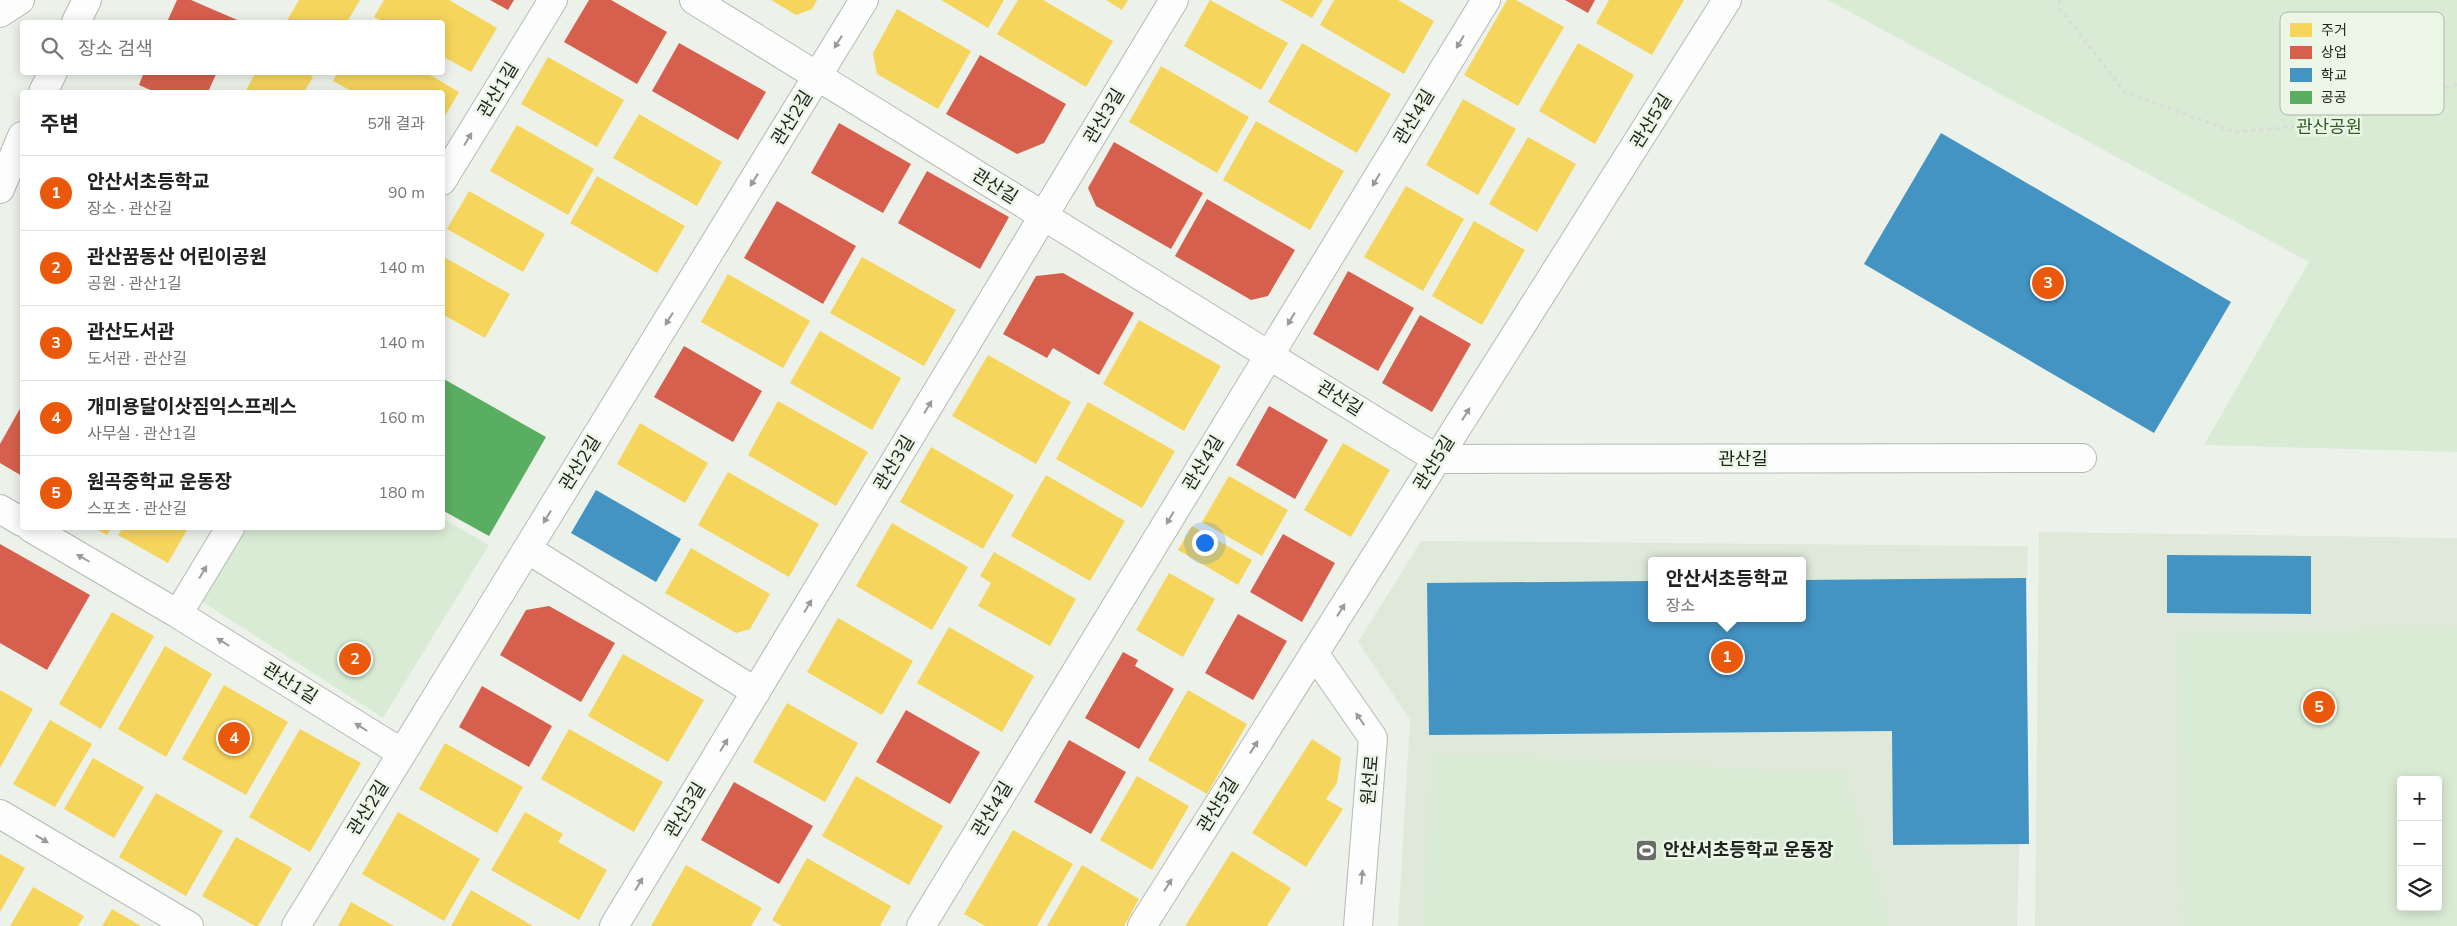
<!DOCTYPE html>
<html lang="ko">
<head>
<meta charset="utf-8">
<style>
  body { margin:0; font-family:"Nunito Sans","Noto Sans KR",sans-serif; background:#f6f6f6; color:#222 }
  .controls { position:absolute; right:15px; bottom:15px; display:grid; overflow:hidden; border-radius:5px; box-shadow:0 2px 12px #0003 }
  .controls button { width:45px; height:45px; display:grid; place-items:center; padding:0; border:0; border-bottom:1px solid #e0e0e0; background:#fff; color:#222; font:25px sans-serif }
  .you { position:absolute; left:1204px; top:542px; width:18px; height:18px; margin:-12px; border:4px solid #fff; border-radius:50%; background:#1a73e8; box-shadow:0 0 0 8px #1a73e833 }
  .badge { display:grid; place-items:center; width:32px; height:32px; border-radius:50%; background:#ea580c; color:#fff; font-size:16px; font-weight:700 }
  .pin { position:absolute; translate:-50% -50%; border:2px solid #fff; box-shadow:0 1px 5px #0006 }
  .popup { position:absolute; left:1648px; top:557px; width:158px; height:65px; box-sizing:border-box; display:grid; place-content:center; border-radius:5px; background:#fff; filter:drop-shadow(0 1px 4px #0005); font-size:16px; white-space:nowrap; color:#767676 }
  .popup b { font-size:19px; color:#222 }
  .popup::after { content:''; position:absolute; left:50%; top:100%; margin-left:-10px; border:10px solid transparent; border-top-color:#fff }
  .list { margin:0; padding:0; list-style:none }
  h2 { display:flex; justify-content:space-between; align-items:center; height:65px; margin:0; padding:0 20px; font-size:21px }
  h2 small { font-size:16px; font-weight:400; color:#767676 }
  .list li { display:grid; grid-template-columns:32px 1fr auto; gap:15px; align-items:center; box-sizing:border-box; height:75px; padding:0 20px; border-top:1px solid #e0e0e0 }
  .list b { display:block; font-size:19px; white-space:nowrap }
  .list p { margin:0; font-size:16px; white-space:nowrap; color:#767676 }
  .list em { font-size:16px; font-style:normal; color:#767676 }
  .icon { flex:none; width:28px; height:28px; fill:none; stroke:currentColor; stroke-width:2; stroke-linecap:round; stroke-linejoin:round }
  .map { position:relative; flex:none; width:2457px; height:926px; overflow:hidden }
  .search { position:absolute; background:#fff; box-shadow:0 2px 12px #0003; left:20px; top:20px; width:425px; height:55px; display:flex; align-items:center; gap:12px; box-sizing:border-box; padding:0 18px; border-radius:5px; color:#767676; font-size:19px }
  .panel { position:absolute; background:#fff; box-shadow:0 2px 12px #0003; left:20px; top:90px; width:425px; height:440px; border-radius:5px }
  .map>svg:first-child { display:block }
  .built { fill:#dee9da; fill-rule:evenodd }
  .green { fill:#daebd5; fill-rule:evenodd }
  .homes { fill:#f6d55c }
  .shops { fill:#d6604d }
  .schools { fill:#4393c3 }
  .public { fill:#5aae61 }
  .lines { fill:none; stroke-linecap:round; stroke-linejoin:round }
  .minor-casing { stroke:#b5bab4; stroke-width:30 }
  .tertiary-casing { stroke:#b5bab4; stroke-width:30 }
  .path { stroke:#dadcd9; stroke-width:3; stroke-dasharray:4 4; stroke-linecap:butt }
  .minor { stroke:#fcfdfc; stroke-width:28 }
  .tertiary { stroke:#fcfdfc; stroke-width:28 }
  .oneway { fill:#999b99 }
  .labels { text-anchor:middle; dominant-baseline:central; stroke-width:5; stroke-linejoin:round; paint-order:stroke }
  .street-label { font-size:18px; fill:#20241f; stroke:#ebf6e7 }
  .park-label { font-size:18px; fill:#345e26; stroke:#ebf6e7 }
  .poi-label { font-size:18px; font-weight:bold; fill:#20241f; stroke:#ebf6e7; text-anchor:start }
  .key { fill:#ebf6e7; stroke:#aeb7ab; stroke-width:1 }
  .key-label { font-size:14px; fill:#20241f }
</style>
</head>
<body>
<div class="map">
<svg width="2457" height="926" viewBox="0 0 2457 926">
  <rect width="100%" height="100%" fill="#ecf2ea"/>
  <path class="built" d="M2039 532 2457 538V926H2035ZM2401 780H2438V907H2401Z
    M1421 541 2028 546 2017 926H1398L1410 720 1358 642ZM1652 561H1802V618H1652Z"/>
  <path class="green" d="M1828 0H2457V452L2204 445 2309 262Z
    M443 519 489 545 383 718 201 601 247 528H442Z
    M2457 630V926H2184L2179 634ZM2401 780H2438V907H2401Z
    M1433 754 1844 774 1889 926H1424Z"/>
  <path class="homes" d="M299 0H360L347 22H286Z
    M384 0H449L497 28 471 72 442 56V22H384L374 17Z
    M771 0H817L812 9 796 15Z
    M941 0H1004L988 28Z
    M1018 0H1043L1113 41 1086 87 997 34Z
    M1106 0H1128L1122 10Z
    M1210 0 1288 43 1261 90 1184 46Z
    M1280 0H1323L1312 18Z
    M1334 0H1398L1434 21 1404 74 1320 25Z
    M1507 0H1516L1564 27 1518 106 1464 75Z
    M1609 0H1684L1652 55 1596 23Z
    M897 9 971 51 938 109 877 74 873 53Z
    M1302 43 1391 94 1357 153 1268 102Z
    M1578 43 1634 75 1595 144 1539 111Z
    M548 57 624 100 597 147 521 104Z
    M1161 66 1249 117 1217 173 1129 122Z
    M256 72H306L313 77 304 92H245Z
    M338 72H425L459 92 442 121V92H353L333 81Z
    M1463 99 1516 129 1478 195 1426 165Z
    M639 114 722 162 697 206 613 158Z
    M1256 121 1344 171 1310 230 1223 180Z
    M517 125 594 169 568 215 490 171Z
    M1528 137 1576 164 1537 232 1489 204Z
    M597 176 685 226 657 273 570 223Z
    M1406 186 1464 219 1423 291 1364 257Z
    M469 191 545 234 523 272 447 229Z
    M1474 221 1525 250 1482 325 1432 296Z
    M442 256 510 294 485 338 442 314Z
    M862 257 956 310 924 366 830 313Z
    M728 274 810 321 783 368 701 322Z
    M1139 320 1221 366 1184 431 1103 384Z
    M820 331 901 378 872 430 790 383Z
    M988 355 1071 402 1036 464 952 416Z
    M778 401 868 452 836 506 748 455Z
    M1088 402 1175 451 1142 508 1056 459Z
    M640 423 708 463 685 503 617 464Z
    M1343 443 1390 470 1351 537 1304 510Z
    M931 447 1014 495 983 549 900 502Z
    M728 472 819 524 789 577 698 525Z
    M1046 475 1125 521 1090 581 1011 536Z
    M1229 476 1288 510 1262 556 1202 522Z
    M892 523 968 567 932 630 856 586Z
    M1192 526 1252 560 1238 585 1178 550Z
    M94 528H111L107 535Z
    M123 528H188L168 563 118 535Z
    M691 548 770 594 750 629 736 633 665 593Z
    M994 552 1076 599 1050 646 978 606 991 583 980 576Z
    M1169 573 1215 599 1183 657 1136 630Z
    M112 612 154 636 101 729 59 704Z
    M838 618 913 661 882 715 807 672Z
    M949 627 1034 676 1002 732 917 683Z
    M165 646 212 674 166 757 118 729Z
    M623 654 704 700 668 762 588 716Z
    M224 685 288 722 246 795 182 759Z
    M0 690 33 709 0 768Z
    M1188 690 1247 724 1207 794 1148 760Z
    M787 703 858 743 825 802 753 762Z
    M50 720 92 744 55 807 13 784Z
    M300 729 361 763 310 852 249 817Z
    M569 729 663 782 634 832 541 779Z
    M1312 739 1341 758 1337 783 1326 799 1343 809 1306 867 1252 833Z
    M445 743 523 787 497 833 419 789Z
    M93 758 144 787 114 838 64 809Z
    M856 776 943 826 909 885 822 836Z
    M1137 776 1189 806 1152 870 1100 840Z
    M156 793 223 831 186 896 119 857Z
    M398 812 480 859 444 921 362 874Z
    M525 812 563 834 558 842 607 870 579 920 491 870Z
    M1013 830 1073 864 1037 926H985L964 914Z
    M236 837 292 868 258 926H255L202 896Z
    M1232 851 1291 888 1267 926H1185Z
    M0 854 25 868 0 912Z
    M807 858 891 906 880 926H782L772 920Z
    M686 865 762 908 751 926H651Z
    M1082 865 1139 899 1124 926H1047Z
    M33 887 84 916 78 926H10Z
    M471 890 533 926H451Z
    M351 902 394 926H338Z
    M112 909 141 926H102Z"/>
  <path class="shops" d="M177 0H191L242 22H167Z
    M490 0H514L508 10Z
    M589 0H611L667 32 637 84 564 42Z
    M1565 0H1595L1588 13Z
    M679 43 766 92 738 140 652 91Z
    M980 55 1066 104 1044 143 1017 154 946 114Z
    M144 72H217L208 92H155L139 85Z
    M839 123 911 164 883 213 811 173Z
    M1114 142 1203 193 1171 249 1096 206 1088 188Z
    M927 171 1009 217 980 269 898 223Z
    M1207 199 1295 250 1268 296 1251 300 1175 256Z
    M777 201 856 246 823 304 744 258Z
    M1348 271 1414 308 1378 371 1313 334Z
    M1063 273 1134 313 1099 375 1053 348 1047 358 1003 334 1036 276Z
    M1420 315 1471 344 1432 412 1382 383Z
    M684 346 762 391 733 442 654 397Z
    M22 405V476L0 463V444Z
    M1269 406 1328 440 1295 499 1236 465Z
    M1283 534 1335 563 1302 622 1250 592Z
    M0 544 90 595 47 670 0 643Z
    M549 606 615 643 581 702 500 655 526 610Z
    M1238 614 1287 641 1253 700 1205 673Z
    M1123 652 1138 660 1135 666 1174 689 1139 749 1085 718Z
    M482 686 552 726 529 767 459 727Z
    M906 710 980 752 950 804 876 762Z
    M1069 740 1126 772 1091 834 1034 802Z
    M734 782 813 826 779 884 701 840Z"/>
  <path class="schools" d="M1941 133 2231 302 2154 433 1864 264Z
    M596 490 681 539 656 582 571 533Z
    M2167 555 2311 556V614L2167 613Z
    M2026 578 2029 844 1893 845 1892 731 1429 735 1427 583 1652 581V618H1802V580Z"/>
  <path class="public" d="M442 378 546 437 489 536 442 510Z"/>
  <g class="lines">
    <defs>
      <path id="minor" d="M694 0 1437 459 2082 458
        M442 181 553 0
        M0 509 22 522
        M31 528 178 614 402 753
        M527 549 756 692
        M178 614 230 528
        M1314 653 1373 738 1358 926
        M0 814 189 926
        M296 926 864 0
        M614 926 1174 0
        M921 926 1486 0
        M1142 926 1727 0"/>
      <path id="tertiary" d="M0 13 20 0
        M76 22 87 0
        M43 92 53 72
        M0 189 22 136"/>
    </defs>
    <use href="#minor" class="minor-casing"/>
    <use href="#tertiary" class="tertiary-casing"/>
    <path class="path" d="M2059 0 2060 9 2125 92 2234 132 2344 122 2457 84"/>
    <use href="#minor" class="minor"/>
    <use href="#tertiary" class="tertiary"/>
  </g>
  <defs><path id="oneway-solid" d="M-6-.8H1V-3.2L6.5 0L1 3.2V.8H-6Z" transform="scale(1.25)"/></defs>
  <g class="oneway">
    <use href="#oneway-solid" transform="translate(838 42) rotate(122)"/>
    <use href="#oneway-solid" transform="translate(1460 42) rotate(121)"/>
    <use href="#oneway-solid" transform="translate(468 139) rotate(-59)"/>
    <use href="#oneway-solid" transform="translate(754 180) rotate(122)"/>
    <use href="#oneway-solid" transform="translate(1376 180) rotate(121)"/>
    <use href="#oneway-solid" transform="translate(669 319) rotate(122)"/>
    <use href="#oneway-solid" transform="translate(1291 319) rotate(121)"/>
    <use href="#oneway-solid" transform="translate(928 407) rotate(-59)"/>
    <use href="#oneway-solid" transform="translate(1466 414) rotate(-58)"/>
    <use href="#oneway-solid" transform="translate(547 517) rotate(122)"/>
    <use href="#oneway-solid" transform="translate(1170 518) rotate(121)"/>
    <use href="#oneway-solid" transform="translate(83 558) rotate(-150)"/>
    <use href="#oneway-solid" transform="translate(203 572) rotate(-59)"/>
    <use href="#oneway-solid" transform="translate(808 606) rotate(-59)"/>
    <use href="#oneway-solid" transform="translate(1341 610) rotate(-58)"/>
    <use href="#oneway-solid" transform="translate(223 642) rotate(-148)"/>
    <use href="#oneway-solid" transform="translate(1360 719) rotate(-125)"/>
    <use href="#oneway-solid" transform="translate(361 727) rotate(-148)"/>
    <use href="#oneway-solid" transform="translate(724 745) rotate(-59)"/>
    <use href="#oneway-solid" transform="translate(1254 747) rotate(-58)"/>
    <use href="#oneway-solid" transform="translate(42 839) rotate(31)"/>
    <use href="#oneway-solid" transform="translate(1362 877) rotate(-85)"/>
    <use href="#oneway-solid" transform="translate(639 884) rotate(-59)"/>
    <use href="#oneway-solid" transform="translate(1168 885) rotate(-58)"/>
  </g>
  <defs>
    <symbol id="stadium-square" viewBox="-11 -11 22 22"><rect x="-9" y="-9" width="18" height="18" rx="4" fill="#676c66" stroke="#ebf6e7"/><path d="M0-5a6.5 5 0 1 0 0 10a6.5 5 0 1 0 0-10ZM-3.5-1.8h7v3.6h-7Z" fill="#fff"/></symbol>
  </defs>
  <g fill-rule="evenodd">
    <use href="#stadium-square" x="1634" y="838" width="25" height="25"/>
  </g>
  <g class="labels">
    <g class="street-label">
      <text transform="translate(498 90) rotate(-59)">관산1길</text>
      <text transform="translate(1104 116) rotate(-59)">관산3길</text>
      <text transform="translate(1414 117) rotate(-59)">관산4길</text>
      <text transform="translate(792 118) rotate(-58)">관산2길</text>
      <text transform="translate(1651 121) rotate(-58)">관산5길</text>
      <text transform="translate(995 186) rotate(32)">관산길</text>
      <text transform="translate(1340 398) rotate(32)">관산길</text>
      <text x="1743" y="459">관산길</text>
      <text transform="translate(580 463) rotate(-58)">관산2길</text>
      <text transform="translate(894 463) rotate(-59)">관산3길</text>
      <text transform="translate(1203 463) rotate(-59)">관산4길</text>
      <text transform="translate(1434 463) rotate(-58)">관산5길</text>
      <text transform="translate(290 683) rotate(32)">관산1길</text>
      <text transform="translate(1370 780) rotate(-85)">원선로</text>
      <text transform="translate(1218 805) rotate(-58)">관산5길</text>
      <text transform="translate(368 808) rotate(-58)">관산2길</text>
      <text transform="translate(992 809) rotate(-59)">관산4길</text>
      <text transform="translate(685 810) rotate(-59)">관산3길</text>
    </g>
    <g class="park-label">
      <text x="2329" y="127">관산공원</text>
    </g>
    <g class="poi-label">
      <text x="1663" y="850">안산서초등학교 운동장</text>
    </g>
  </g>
  <rect x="2280" y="12" width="164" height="103" rx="8" class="key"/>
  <rect x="2290" y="23" width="22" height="14" fill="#f6d55c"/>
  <rect x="2290" y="46" width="22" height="13" fill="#d6604d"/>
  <rect x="2290" y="68" width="22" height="14" fill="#4393c3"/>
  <rect x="2290" y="91" width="22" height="13" fill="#5aae61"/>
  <g class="key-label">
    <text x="2321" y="35">주거</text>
    <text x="2321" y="57">상업</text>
    <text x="2321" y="80">학교</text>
    <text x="2321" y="102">공공</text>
  </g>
</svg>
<div class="controls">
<button>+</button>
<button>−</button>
<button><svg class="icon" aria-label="layers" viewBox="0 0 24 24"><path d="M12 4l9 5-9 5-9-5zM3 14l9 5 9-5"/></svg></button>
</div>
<div class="you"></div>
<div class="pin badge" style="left:1727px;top:657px">1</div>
<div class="popup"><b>안산서초등학교</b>장소</div>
<div class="pin badge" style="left:355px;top:659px">2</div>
<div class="pin badge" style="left:2048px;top:283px">3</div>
<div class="pin badge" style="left:234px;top:738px">4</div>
<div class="pin badge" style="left:2319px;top:707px">5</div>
<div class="search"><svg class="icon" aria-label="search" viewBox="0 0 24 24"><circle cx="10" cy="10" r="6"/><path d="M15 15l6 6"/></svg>장소 검색</div>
<section class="panel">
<h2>주변<small>5개 결과</small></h2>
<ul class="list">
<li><span class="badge">1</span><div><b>안산서초등학교</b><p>장소 · 관산길</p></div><em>90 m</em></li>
<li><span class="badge">2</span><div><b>관산꿈동산 어린이공원</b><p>공원 · 관산1길</p></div><em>140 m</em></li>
<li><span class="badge">3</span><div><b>관산도서관</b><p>도서관 · 관산길</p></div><em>140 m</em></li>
<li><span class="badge">4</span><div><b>개미용달이삿짐익스프레스</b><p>사무실 · 관산1길</p></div><em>160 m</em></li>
<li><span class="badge">5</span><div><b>원곡중학교 운동장</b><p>스포츠 · 관산길</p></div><em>180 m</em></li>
</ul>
</section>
</div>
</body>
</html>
